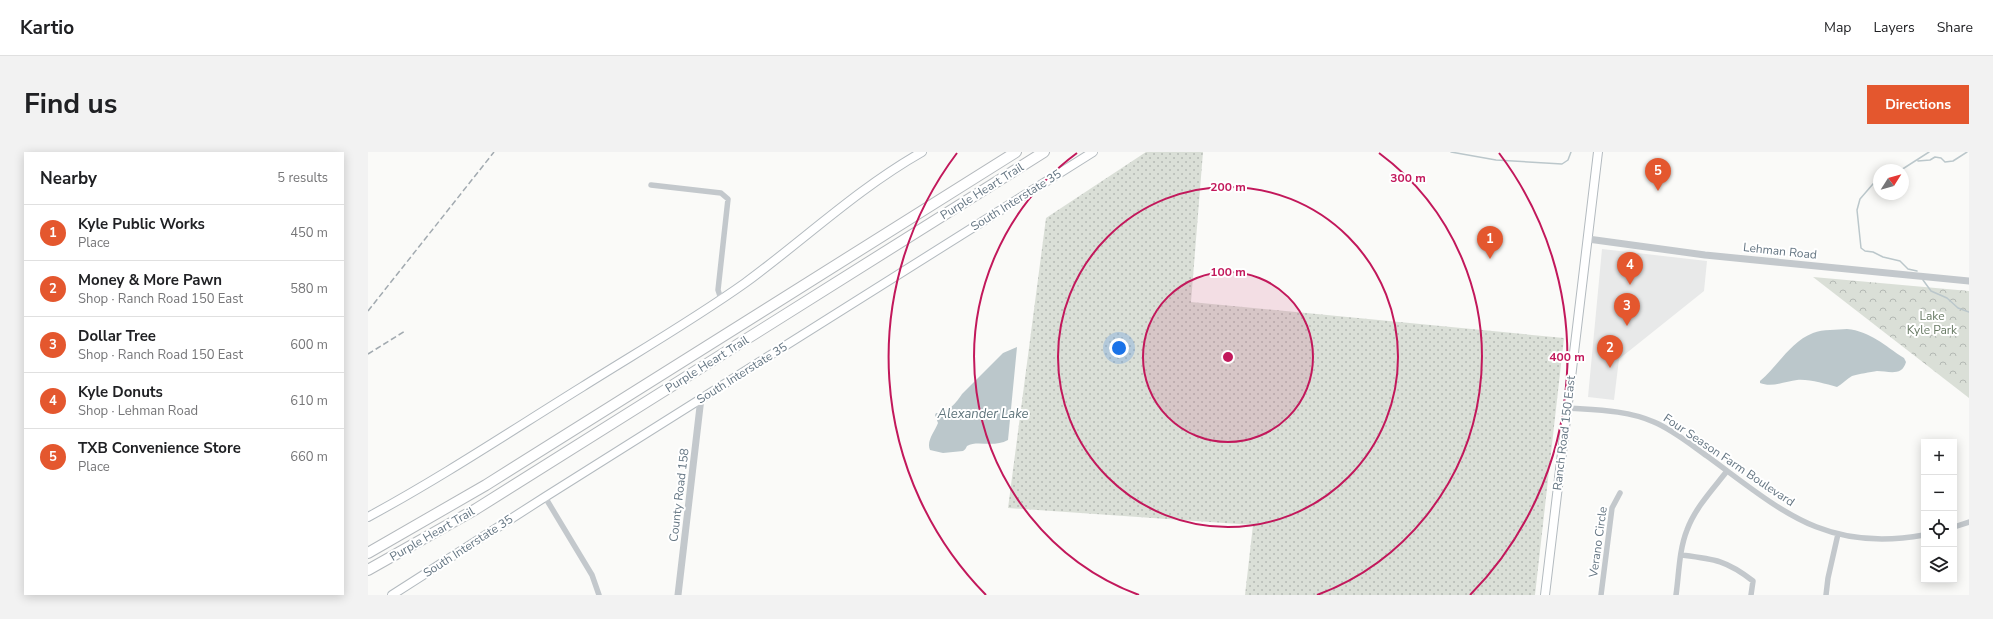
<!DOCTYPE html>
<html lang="en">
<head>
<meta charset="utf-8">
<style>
  body { margin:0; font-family:"Nunito Sans",sans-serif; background:#f2f2f2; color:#202124 }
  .controls { position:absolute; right:12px; bottom:12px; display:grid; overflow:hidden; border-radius:0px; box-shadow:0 2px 10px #0003 }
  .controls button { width:36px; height:36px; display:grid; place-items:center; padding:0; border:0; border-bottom:1px solid #e0e0e0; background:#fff; color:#202124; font:20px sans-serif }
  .compass { position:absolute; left:1505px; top:12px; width:36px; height:36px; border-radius:50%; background:#fff; box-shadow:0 2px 10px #0003; rotate:53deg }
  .you { position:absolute; left:751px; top:196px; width:14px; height:14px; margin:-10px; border:3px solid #fff; border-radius:50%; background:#1a73e8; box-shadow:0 0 0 6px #1a73e833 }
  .badge { display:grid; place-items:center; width:26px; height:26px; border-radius:50%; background:#e4572e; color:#fff; font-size:13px; font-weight:700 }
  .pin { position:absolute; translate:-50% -33px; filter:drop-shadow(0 1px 2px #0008) }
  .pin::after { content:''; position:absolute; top:21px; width:14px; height:12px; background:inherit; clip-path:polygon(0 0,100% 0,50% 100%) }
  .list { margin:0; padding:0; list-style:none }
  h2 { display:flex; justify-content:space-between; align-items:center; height:52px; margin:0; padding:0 16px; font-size:17px }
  h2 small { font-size:13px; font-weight:400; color:#757577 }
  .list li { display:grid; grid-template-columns:26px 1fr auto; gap:12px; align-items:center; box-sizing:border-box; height:56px; padding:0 16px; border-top:1px solid #e0e0e0 }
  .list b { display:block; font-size:15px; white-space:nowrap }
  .list p { margin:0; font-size:13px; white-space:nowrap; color:#757577 }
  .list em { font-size:13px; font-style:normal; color:#757577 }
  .icon { flex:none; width:22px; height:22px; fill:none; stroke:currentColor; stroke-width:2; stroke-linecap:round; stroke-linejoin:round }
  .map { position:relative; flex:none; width:1601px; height:443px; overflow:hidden; border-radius:0px }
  header { display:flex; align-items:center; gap:24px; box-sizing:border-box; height:56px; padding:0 20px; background:#fff; border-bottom:1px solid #e0e0e0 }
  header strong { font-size:19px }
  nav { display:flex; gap:22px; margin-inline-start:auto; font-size:14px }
  .intro { display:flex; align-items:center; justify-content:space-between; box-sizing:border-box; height:96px; padding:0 24px }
  h1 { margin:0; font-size:28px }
  .button { padding:10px 18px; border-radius:0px; background:#e4572e; color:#fff; font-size:14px; font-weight:700 }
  main { display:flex; gap:24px; padding:0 24px }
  aside { flex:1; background:#fff; border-radius:0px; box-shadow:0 2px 10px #0003 }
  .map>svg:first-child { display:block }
  .built { fill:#e8e9e9 }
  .grass { fill:url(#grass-dots) }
  .park { fill:url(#park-crowns) }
  .water { fill:#bbc7cb }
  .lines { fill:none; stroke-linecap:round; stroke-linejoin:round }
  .stream { stroke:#bbc7cb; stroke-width:1.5 }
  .secondary-casing { stroke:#b3babf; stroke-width:10 }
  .motorway-casing { stroke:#b4b9bd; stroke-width:12 }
  .minor { stroke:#c3c8cc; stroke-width:5.5 }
  .tertiary { stroke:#c3c8cc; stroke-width:7 }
  .secondary { stroke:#fff; stroke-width:8 }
  .motorway { stroke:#fff; stroke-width:10 }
  .rail { stroke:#a2aab0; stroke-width:1.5; stroke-dasharray:6 3; stroke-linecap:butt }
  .ring { fill:none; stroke:#c2185b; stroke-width:2 }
  .labels { text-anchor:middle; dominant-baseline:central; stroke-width:4; stroke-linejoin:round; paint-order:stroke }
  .street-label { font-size:12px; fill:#657683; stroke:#fff }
  .park-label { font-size:12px; fill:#687a64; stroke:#fff }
  .water-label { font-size:13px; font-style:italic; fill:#60757c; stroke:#fff }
  .centre { fill:#c2185b; stroke:#fff; stroke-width:2 }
  .ring-label { font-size:12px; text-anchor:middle; font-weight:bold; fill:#c2185b; stroke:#fff; stroke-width:4; stroke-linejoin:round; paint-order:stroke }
</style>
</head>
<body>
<header>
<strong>Kartio</strong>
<nav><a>Map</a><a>Layers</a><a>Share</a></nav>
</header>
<div class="intro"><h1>Find us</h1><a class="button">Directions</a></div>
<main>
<aside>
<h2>Nearby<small>5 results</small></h2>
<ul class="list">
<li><span class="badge">1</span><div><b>Kyle Public Works</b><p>Place</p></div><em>450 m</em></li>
<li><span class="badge">2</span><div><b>Money &amp; More Pawn</b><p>Shop · Ranch Road 150 East</p></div><em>580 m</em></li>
<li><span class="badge">3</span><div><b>Dollar Tree</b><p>Shop · Ranch Road 150 East</p></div><em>600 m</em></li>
<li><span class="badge">4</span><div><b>Kyle Donuts</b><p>Shop · Lehman Road</p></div><em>610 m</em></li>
<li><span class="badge">5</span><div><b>TXB Convenience Store</b><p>Place</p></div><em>660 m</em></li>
</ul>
</aside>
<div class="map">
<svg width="1601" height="443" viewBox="0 0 1601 443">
  <defs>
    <pattern id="grass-dots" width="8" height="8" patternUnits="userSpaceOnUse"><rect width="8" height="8" fill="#dadfd7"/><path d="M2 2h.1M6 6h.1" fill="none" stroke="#b4b9b4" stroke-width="1.8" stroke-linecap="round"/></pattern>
    <pattern id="park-crowns" width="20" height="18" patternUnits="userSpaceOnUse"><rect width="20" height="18" fill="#dadfd7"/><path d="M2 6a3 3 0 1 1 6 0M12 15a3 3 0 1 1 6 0" fill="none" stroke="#b4b9b4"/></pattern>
  </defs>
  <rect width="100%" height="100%" fill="#fafaf8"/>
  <path class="built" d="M1234 97 1339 109 1336 139 1251 207 1246 248 1220 245Z"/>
  <path class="grass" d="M778 0H835L823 150 1196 186 1167 443H877L885 373 640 356 678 66Z"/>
  <path class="park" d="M1445 125 1601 139V246Z"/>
  <path class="water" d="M1479 177C1502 179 1517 194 1536 206L1538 210C1534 225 1520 219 1509 219 1502 220 1491 222 1484 224 1479 227 1474 232 1469 235 1457 232 1442 227 1429 228 1418 229 1404 236 1392 231V229C1410 214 1422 190 1445 181 1455 177 1469 178 1479 177Z
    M649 195 640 288C626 296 609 288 599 294 598 296 597 298 595 299L575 301 562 298C558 289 567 279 570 271L567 263 568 261C579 262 589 250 594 242L635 201Z"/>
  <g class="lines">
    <path class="stream" d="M1083 0 1128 8 1194 12 1200 8 1203 0
      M1550 9 1562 8 1567 5 1573 6 1577 10 1585 9 1599 0
      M1533 18 1561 0
      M1511 25 1492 47 1489 58 1493 96 1497 99 1505 100 1515 105 1532 109 1540 117 1549 119
      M1555 128 1563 139 1579 146 1590 156 1601 160"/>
    <defs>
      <path id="secondary" d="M0 365C74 325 143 279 214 235 268 201 325 168 377 131 437 87 489 37 554 0
        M24 443 177 345 725 0
        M1177 443 1230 0"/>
      <path id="motorway" d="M0 401 118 333 648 0
        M0 418 108 357 676 0"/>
    </defs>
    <use href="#secondary" class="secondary-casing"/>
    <use href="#motorway" class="motorway-casing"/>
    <path class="minor" d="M283 33 353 41 360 47 350 138 353 147
      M1199 256C1228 258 1259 258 1286 270 1305 278 1322 292 1339 304 1413 358 1457 401 1556 383
      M177 345 224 423 231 443
      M1586 375 1601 370
      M1313 403C1346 407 1358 408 1385 429L1383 443
      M1233 443 1244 356 1252 341
      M1308 443C1311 422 1311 398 1319 378 1327 356 1345 337 1359 319
      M1458 443 1460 426 1470 382"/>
    <path class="tertiary" d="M1220 87 1337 103 1601 129
      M310 443 333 246"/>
    <use href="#secondary" class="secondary"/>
    <use href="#motorway" class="motorway"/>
    <path class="rail" d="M0 159 126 0
      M0 202 37 179"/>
  </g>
  <circle cx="860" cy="205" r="85" fill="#c2185b" fill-opacity=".12"/>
  <g class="ring">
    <circle cx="860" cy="205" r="85"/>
    <circle cx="860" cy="205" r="170"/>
    <path d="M771 443A254 254 0 0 1 709 1M1011 1A254 254 0 0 1 949 443"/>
    <path d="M618 443A339 339 0 0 1 589 1M1131 1A339 339 0 0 1 1102 443"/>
  </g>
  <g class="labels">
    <g class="street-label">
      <text transform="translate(614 39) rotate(-32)">Purple Heart Trail</text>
      <text transform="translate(648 48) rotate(-32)">South Interstate 35</text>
      <text transform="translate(1412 99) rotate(6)">Lehman Road</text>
      <text transform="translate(339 212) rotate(-32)">Purple Heart Trail</text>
      <text transform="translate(374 221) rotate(-32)">South Interstate 35</text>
      <text transform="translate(1196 281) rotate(-83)">Ranch Road 150 East</text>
      <text transform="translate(1361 308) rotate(34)">Four Season Farm Boulevard</text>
      <text transform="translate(311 343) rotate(-83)">County Road 158</text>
      <text transform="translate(64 382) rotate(-30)">Purple Heart Trail</text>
      <text transform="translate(1230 390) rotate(-82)">Verano Circle</text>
      <text transform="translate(100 394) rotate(-33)">South Interstate 35</text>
    </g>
    <g class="park-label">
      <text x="1564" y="164">Lake<tspan x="1564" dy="14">Kyle Park</tspan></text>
    </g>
    <g class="water-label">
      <text x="615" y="262">Alexander Lake</text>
    </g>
  </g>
  <circle cx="860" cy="205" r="6" class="centre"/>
  <g class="ring-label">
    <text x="1040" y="30">300 m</text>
    <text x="860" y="39">200 m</text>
    <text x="860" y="124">100 m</text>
    <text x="1199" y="209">400 m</text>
  </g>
</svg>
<div class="controls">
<button>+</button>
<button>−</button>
<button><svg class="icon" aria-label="locate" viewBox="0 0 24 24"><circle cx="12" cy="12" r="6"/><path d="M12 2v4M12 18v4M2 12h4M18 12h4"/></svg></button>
<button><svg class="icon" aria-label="layers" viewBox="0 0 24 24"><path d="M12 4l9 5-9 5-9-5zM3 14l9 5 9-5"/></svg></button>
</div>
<svg class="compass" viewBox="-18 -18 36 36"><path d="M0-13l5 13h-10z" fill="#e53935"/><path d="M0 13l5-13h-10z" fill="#757577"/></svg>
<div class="you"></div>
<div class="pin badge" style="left:1122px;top:107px">1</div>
<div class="pin badge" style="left:1242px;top:216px">2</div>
<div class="pin badge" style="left:1259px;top:174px">3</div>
<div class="pin badge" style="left:1262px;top:133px">4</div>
<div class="pin badge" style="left:1290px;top:39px">5</div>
</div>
</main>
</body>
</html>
